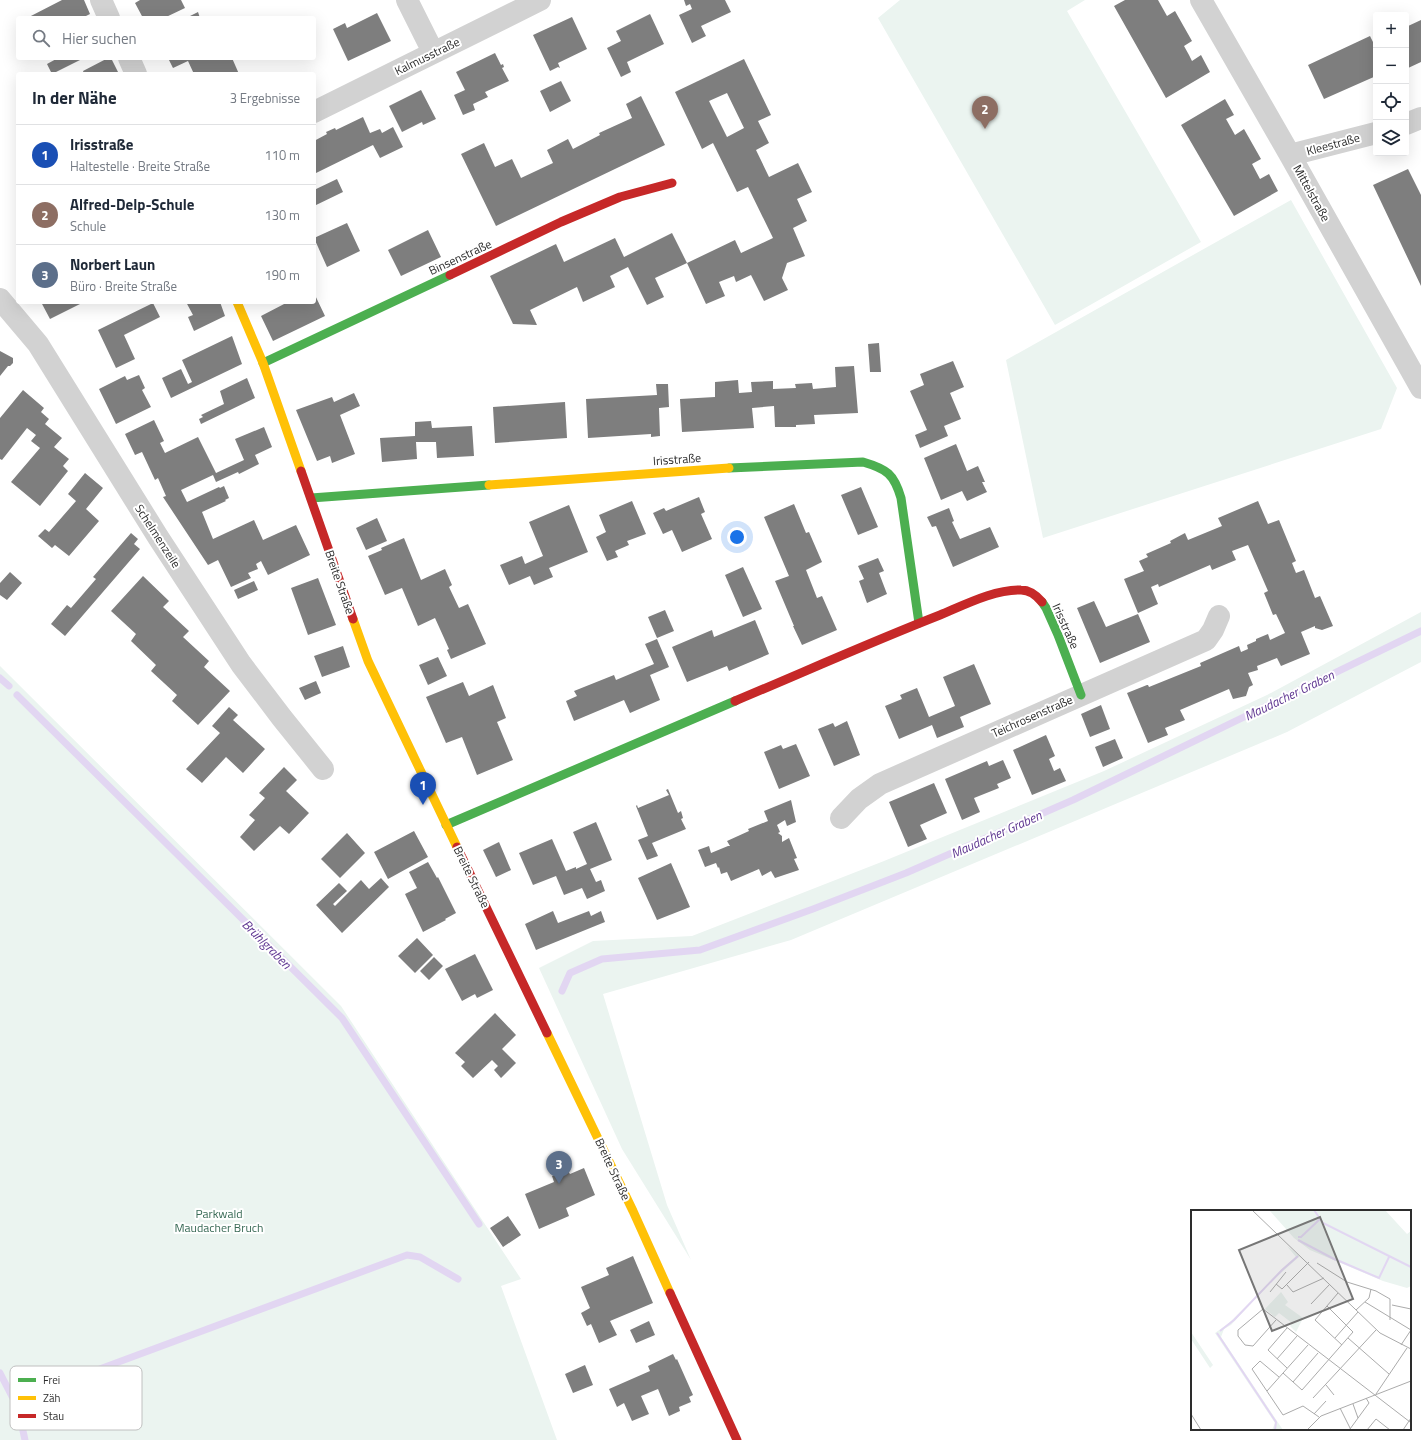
<!DOCTYPE html>
<html lang="de">
<head>
<meta charset="utf-8">
<style>
  body { margin:0; font-family:"Titillium Web",sans-serif; background:#f2f2f3; color:#1f2937 }
  .controls { position:absolute; right:12px; top:12px; display:grid; overflow:hidden; border-radius:4px; box-shadow:0 4px 16px #0002 }
  .controls button { width:36px; height:36px; display:grid; place-items:center; padding:0; border:0; border-bottom:1px solid #e0e1e3; background:#fff; color:#1f2937; font:20px sans-serif }
  .you { position:absolute; left:737px; top:537px; width:14px; height:14px; margin:-10px; border:3px solid #fff; border-radius:50%; background:#1a73e8; box-shadow:0 0 0 6px #1a73e833 }
  .badge { display:grid; place-items:center; width:26px; height:26px; border-radius:50%; background:#767676; color:#fff; font-size:13px; font-weight:700 }
  .pin { position:absolute; translate:-50% -33px; filter:drop-shadow(0 1px 2px #0008) }
  .pin::after { content:''; position:absolute; top:21px; width:14px; height:12px; background:inherit; clip-path:polygon(0 0,100% 0,50% 100%) }
  .list { margin:0; padding:0; list-style:none }
  h2 { display:flex; justify-content:space-between; align-items:center; height:52px; margin:0; padding:0 16px; font-size:17px }
  h2 small { font-size:13px; font-weight:400; color:#747a83 }
  .list li { display:grid; grid-template-columns:26px 1fr auto; gap:12px; align-items:center; box-sizing:border-box; height:60px; padding:0 16px; border-top:1px solid #e0e1e3 }
  .list b { display:block; font-size:15px; white-space:nowrap }
  .list p { margin:0; font-size:13px; white-space:nowrap; color:#747a83 }
  .list em { font-size:13px; font-style:normal; color:#747a83 }
  .icon { flex:none; width:22px; height:22px; fill:none; stroke:currentColor; stroke-width:2; stroke-linecap:round; stroke-linejoin:round }
  .map { position:relative; flex:none; width:1421px; height:1440px; overflow:hidden }
  .search { position:absolute; background:#fff; box-shadow:0 4px 16px #0002; left:16px; top:16px; width:300px; height:44px; display:flex; align-items:center; gap:10px; box-sizing:border-box; padding:0 14px; border-radius:4px; color:#747a83; font-size:15px }
  .panel { position:absolute; background:#fff; box-shadow:0 4px 16px #0002; left:16px; top:72px; width:300px; height:232px; border-radius:4px }
  .map>svg:first-child { display:block }
  .green { fill:#ebf4f0 }
  .lines { fill:none; stroke-linecap:round; stroke-linejoin:round }
  .stream { stroke:#e2d6f2; stroke-width:7 }
  .building { fill:#7e7e7e; fill-rule:evenodd }
  .street { stroke:#d2d2d2; stroke-width:22 }
  .fast { stroke:#4caf50; stroke-width:9 }
  .slow { stroke:#ffc107; stroke-width:9 }
  .jam { stroke:#c62828; stroke-width:9 }
  .labels { text-anchor:middle; dominant-baseline:central; stroke-width:4; stroke-linejoin:round; paint-order:stroke }
  .street-label { font-size:12px; fill:#2d2d2d; stroke:#fff }
  .park-label { font-size:12px; fill:#396a56; stroke:#fff }
  .water-label { font-size:13px; font-style:italic; fill:#603892; stroke:#fff }
  .inset-river { fill:none; stroke:#e2d6f2; stroke-width:2 }
  .inset-road { fill:none; stroke:#ababab; stroke-width:1 }
  .view { fill:#767676; fill-opacity:0.15; stroke:#767676; stroke-width:2 }
  .inset-edge { fill:none; stroke:#2d2d2d; stroke-width:2 }
  .key { fill:#fff; stroke:#c0c0c0; stroke-width:1 }
  .key-label { font-size:11px; fill:#2d2d2d }
</style>
</head>
<body>
<div class="map">
<svg width="1421" height="1440" viewBox="0 0 1421 1440">
  <rect width="100%" height="100%" fill="#fff"/>
  <path class="green" d="M900 0H1085L1067 11 1201 242 1055 325 878 18Z
    M1291 200 1397 388 1381 429 1043 538 1006 360Z
    M1421 612V662L1287 732 791 940 603 994 667 1205 691 1260 622 1149 539 968 593 941 692 936 884 861 1104 771 1267 695Z
    M0 666 341 1006 521 1279 501 1286 557 1440H0Z"/>
  <g class="lines">
    <path class="stream" d="M0 678 9 686
      M17 695 342 1018 479 1224
      M562 991 570 973 602 959 700 950 813 909 906 873 1073 800 1421 631
      M0 1373 18 1408 25 1440
      M18 1408 97 1370 407 1255 420 1257 458 1279"/>
  </g>
  <path class="building" d="M62 0H84L90 14 82 18H27Z
    M140 0H181L185 8 164 18H143L135 3Z
    M684 0H725L731 12 701 26 706 36 692 43 679 15 692 9 690 4 686 6Z
    M1125 0H1158L1167 16 1175 11 1192 41 1184 46 1189 55 1192 61 1201 55 1210 72 1166 98 1114 6Z
    M198 12 200 18H186Z
    M377 13 391 41 348 61 333 29 345 23 347 28Z
    M650 14 664 44 627 62 631 72 621 77 607 48 621 41 616 31Z
    M572 17 587 49 558 63 560 68 558 67 550 71 533 35Z
    M1421 20V62L1406 69V27Z
    M1370 36 1373 42 1376 41V76L1324 99 1308 65Z
    M495 53 501 65 503 64 504 67 502 68 509 81 485 92 488 97 473 104 475 110 463 115 454 95 465 90 456 72Z
    M58 58H84L52 74 47 64Z
    M108 58H111L119 74H84L83 71Z
    M168 58H226V60L232 58 239 74H194L188 61 173 68Z
    M744 59 771 115 758 121 769 143 756 150 769 177 798 163 812 192 797 199 807 221 793 228 805 256 787 263 782 278 788 290 764 301 751 275 736 282 734 276 719 282 725 296 706 304 687 263 735 240 741 253 773 238 748 187 737 192 713 143 702 149 675 92ZM727 93 744 128 727 137 709 101Z
    M561 81 571 101 550 112 540 91Z
    M421 90 436 119 423 125 422 122 402 132 389 106Z
    M641 96 665 145 496 226 461 154 484 143 495 167 512 159 521 178 553 163 547 150 568 139 573 149 600 135 599 133 632 118 626 104Z
    M1225 99 1234 115 1226 119 1235 135 1244 129 1261 159 1252 164 1260 179 1269 174 1278 191 1234 216 1181 125Z
    M363 117 370 133 380 129 382 133 393 127 403 147 380 158 373 145 314 174V141L327 134 326 132 335 128 336 130Z
    M1408 169 1421 195V286L1373 185Z
    M337 179 343 192 314 206V190Z
    M347 223 360 251 327 267 314 238Z
    M428 230 441 257 401 276 388 250Z
    M672 233 687 263 655 278 664 297 647 305 628 267 610 276 615 287 583 302 577 287 530 310 537 325 513 324 490 276 556 244 564 262 615 238 624 257Z
    M314 293 325 316 273 341 261 316 286 303 287 302H314Z
    M41 302H84L50 319Z
    M186 302H220L225 316 194 331 188 317 193 315Z
    M153 303 160 317 124 335 135 359 116 368 98 330Z
    M232 336 242 364 171 398 162 378 181 369 188 384 192 382 182 360Z
    M879 343 881 372H870L868 344Z
    M0 351 13 358V363L10 366H8L0 376Z
    M953 361 964 387 950 393 961 419 944 426 948 436 920 448 915 435 927 430 910 391 924 385 920 374Z
    M854 366 858 413 814 415 815 424 796 425V427H775L774 406 752 408 754 428 682 432 680 399 715 397V382L738 380 739 393 752 392 751 382 773 381V389L796 388 795 384 812 383 813 389 836 387 835 367Z
    M139 375 145 388 142 390 151 407 116 424 99 389 125 376 127 380Z
    M247 378 255 398 201 424 199 419 203 417 201 415 224 404 220 391Z
    M656 384H668L669 407 659 408 660 436 651 437V434L588 438 586 399 657 395Z
    M23 390 44 408 41 412 49 419 45 424 62 438 54 447 69 459 63 466 68 471 40 506 11 482 40 448 31 441 36 435 27 428 2 460 0 459V418Z
    M354 393 360 406 340 415 355 454 332 463 330 456 317 461 296 410 332 397 334 402Z
    M565 402 567 438 495 443 493 407Z
    M154 420 164 441 160 443 165 453 198 437 216 473 244 460 235 439 264 427 272 447 255 455 259 464 239 474 238 472 216 482 213 475 181 490 187 502 219 487 220 488 224 486 229 498 225 500 226 501 202 512 213 539 254 520 263 540 296 525 310 555 268 575 261 561 256 564 258 569 248 573 251 578 231 587 218 560 208 565 163 497 166 496 158 478 155 480 142 452 135 455 125 434Z
    M431 421 432 428 472 426 474 456 437 458 436 442H416L417 459 382 462 380 438 415 436V422Z
    M956 444 967 471 978 466 985 482H982L987 492 967 501 962 491 941 500 924 458Z
    M85 473 103 488 86 509 99 521 69 556 55 545 52 548 38 536 45 529 49 532 76 501 68 494Z
    M861 487 878 527 858 535 841 495Z
    M699 497 705 512 701 514 712 539 682 552 672 530 663 534 653 513 664 508 666 511Z
    M632 501 646 534 627 541 629 545 615 551 618 557 607 561 596 537 606 532 599 515Z
    M1258 501 1268 524 1279 520 1296 561 1292 563 1296 573 1304 570 1315 598 1320 596 1333 626 1322 630 1315 628V626L1301 632 1310 654 1281 666 1277 658 1257 666 1258 670 1248 673 1253 685 1249 687 1246 696 1233 699 1229 689 1180 710 1185 720 1165 728 1168 735 1148 743 1127 693 1147 685H1148L1149 687 1201 666 1200 663 1239 646 1241 652 1248 649 1247 645 1256 641V639L1268 634 1270 640 1285 633 1276 614 1273 615 1264 593 1268 591 1248 545 1232 551 1236 560 1212 570 1210 565 1159 587 1158 584 1151 587 1158 604 1138 613 1124 579 1144 571 1139 561 1148 557 1146 554 1171 543 1170 541 1185 533 1188 540 1222 526 1218 518Z
    M794 504 806 533 809 532 822 562 806 570 817 598 822 596 837 630 802 645 793 626H794L775 581 789 576 764 517Z
    M569 505 588 552 549 568 553 577 534 585 530 576 509 585 500 565 522 556 525 564 543 556 529 522Z
    M949 508 954 521 952 522 960 539 990 527 999 547 953 567 936 526 932 527 927 517Z
    M377 518 387 541 366 550 356 528Z
    M131 533 138 539 134 544 140 549 65 636 51 624 67 605 71 608 96 579 93 577Z
    M404 538 421 580 445 569 452 585 449 587 459 608 468 604 486 644 451 659 447 650 449 649 435 618 418 626 402 588 385 595 368 556 382 550 381 548Z
    M878 558 884 571 879 573 887 594 867 603 859 581 864 579 858 566Z
    M743 567 762 609 743 617 725 575Z
    M10 572 22 583 7 600 0 595V583Z
    M143 576 169 601 163 607 189 631 183 637 209 661 204 667 230 691 198 725 172 701 177 695 151 671 156 665 131 641 136 634 111 611Z
    M318 578 336 625 308 635 291 588Z
    M254 581 258 590 238 599 234 590Z
    M1094 601 1106 627 1138 614 1150 642 1100 663 1077 608Z
    M665 610 674 631 657 638 648 617Z
    M755 620 769 654 729 671 727 666 687 682 672 647 712 630 714 637Z
    M657 639 669 667 650 675 660 700 630 713 624 700 574 721 566 701 577 696 574 691 614 675 616 680 654 664 645 644Z
    M343 646 350 667 322 677 314 656Z
    M438 657 447 676 428 685 419 665Z
    M974 664 991 704 960 717 964 727 937 738 932 725 899 739 885 706 902 699 900 695 917 688 929 717 955 706 943 677Z
    M316 681 321 693 305 700 299 688Z
    M463 682 469 696 493 685 506 718 497 722 513 760 477 775 462 737 446 743 426 697Z
    M1101 705 1110 729 1090 737 1081 714Z
    M229 707 238 715 233 720 265 749 243 773 226 757 202 783 186 769 220 733 212 726Z
    M847 721 860 755 834 766 818 729 833 723 835 727Z
    M1046 735 1055 756 1049 759 1054 771 1060 768 1066 781 1032 795 1013 750Z
    M1115 739 1123 758 1103 767 1095 747Z
    M796 744 810 776 779 789 764 752 781 745 783 749Z
    M1003 760 1011 778 997 784 999 788 974 798 980 812 962 820 945 779 987 761 989 766Z
    M284 767 297 780 286 791 309 813 289 834 280 826 254 851 240 837 255 820 249 815 265 798 259 793Z
    M934 783 947 813 920 825 927 839 908 847 889 802Z
    M668 789 678 813 681 811 683 818 681 819 686 829 652 843 658 856 647 860 638 840 648 836 636 806 637 805 638 808 669 795 666 790Z
    M791 800 796 822 787 826 785 820 777 825 780 832 778 833 782 836V842L789 838 797 858 794 859 799 870 775 878 771 871 762 876 759 869 731 881 727 872 721 874 719 867 718 868 716 863 705 867 698 850 709 846 711 853 728 846H730L727 841 749 831 748 829 768 821 764 811Z
    M596 822 612 860 590 869 596 882 601 880 605 891 587 899 582 888 564 895 556 876 533 885 519 853 552 839 566 871 576 867V869L587 864 573 832Z
    M414 831 428 857 388 879 374 852Z
    M347 833 365 853 340 878 321 859Z
    M499 842 511 870 496 877 483 850Z
    M428 862 437 878 438 877 456 913 445 919 446 920 423 932 405 894 417 888 409 872Z
    M671 863 690 907 657 920 638 878Z
    M381 878 389 887 342 933 316 905 339 883 347 891 333 904 335 906 361 880 369 889Z
    M553 911 558 923 589 911 591 916 601 911 605 922 536 950 525 924Z
    M417 938 433 955 415 973 398 956Z
    M475 954 493 990 477 998 475 994 462 1001 445 969Z
    M434 957 443 966 429 980 420 971Z
    M495 1013 516 1035 502 1049 516 1063 501 1078 494 1070 498 1066 492 1060 473 1078 461 1066 465 1062 455 1053Z
    M584 1168 595 1195 566 1208 569 1216 539 1229 525 1194 554 1182 552 1176 567 1170 570 1174Z
    M508 1216 521 1235 503 1247 490 1228Z
    M633 1256 653 1303 610 1321 617 1335 599 1343 591 1324 587 1326 581 1313 590 1308 581 1287 609 1275 606 1268Z
    M649 1321 655 1335 636 1343 630 1330Z
    M673 1354 676 1360 677 1359 693 1395 689 1397 691 1402 679 1407 680 1411 669 1416 658 1389 641 1396 649 1414 632 1421 624 1403 617 1407 609 1389 650 1371 648 1366Z
    M585 1365 593 1385 573 1393 565 1374Z"/>
  <g class="lines">
    <path class="street" d="M101 0 109 18
      M407 0 433 52
      M1201 0 1290 155 1421 388
      M129 58 136 74
      M314 112 540 0
      M1406 124 1421 118
      M1290 155 1376 133
      M0 299 38 344 158 537 241 664 282 718 323 769
      M841 818 859 799 880 784 1206 640 1213 630 1219 616"/>
    <path class="fast" d="M263 363 450 275
      M729 468 863 462C887 469 894 474 901 498L919 623
      M311 498 489 485
      M1042 602 1046 608 1058 635 1081 695
      M446 825 735 701"/>
    <path class="slow" d="M237 302 263 363 301 471
      M489 485 729 468
      M353 619 368 661 457 847
      M547 1033 633 1211 670 1293"/>
    <path class="jam" d="M450 275 561 222 620 197 672 183
      M301 471 353 619
      M735 701C804 672 871 642 940 615 964 605 995 589 1021 590 1029 590 1037 596 1042 602
      M457 847 547 1033
      M670 1293 737 1440"/>
  </g>
  <g class="labels">
    <g class="street-label">
      <text transform="translate(427 56) rotate(-26)">Kalmusstraße</text>
      <text transform="translate(1333 144) rotate(-15)">Kleestraße</text>
      <text transform="translate(1312 193) rotate(61)">Mittelstraße</text>
      <text transform="translate(460 257) rotate(-25)">Binsenstraße</text>
      <text transform="translate(677 459) rotate(-4)">Irisstraße</text>
      <text transform="translate(158 536) rotate(57)">Schelmenzeile</text>
      <text transform="translate(340 582) rotate(71)">Breite Straße</text>
      <text transform="translate(1066 626) rotate(66)">Irisstraße</text>
      <text transform="translate(1032 716) rotate(-24)">Teichrosenstraße</text>
      <text transform="translate(472 877) rotate(64)">Breite Straße</text>
      <text transform="translate(613 1169) rotate(65)">Breite Straße</text>
    </g>
    <g class="park-label">
      <text x="219" y="1213">Parkwald<tspan x="219" dy="14">Maudacher Bruch</tspan></text>
    </g>
    <g class="water-label">
      <text transform="translate(1289 695) rotate(-26)">Maudacher Graben</text>
      <text transform="translate(996 834) rotate(-24)">Maudacher Graben</text>
      <text transform="translate(267 944) rotate(45)">Brühlgraben</text>
    </g>
  </g>
  <g transform="translate(1191 1210)">
    <rect width="220" height="220" fill="#fff"/>
    <path d="M78 0H194L216 24 220 21V76L216 78 192 71 119 40 103 28ZM96 36 109 46 82 70 40 115 33 119 30 127 92 220H81L84 213 24 123 38 113 105 47ZM90 82 97 92 94 95 112 108 105 122 99 116 101 113 88 103 84 107 74 99ZM0 122 22 155 19 158 0 129Z" fill="#ebf4f0"/>
    <path class="inset-river" d="M123 0 132 13 220 57M107 27H110L129 9M107 30 145 50M146 50 188 68 198 47M29 121 43 110 91 60 107 46M26 123 85 212 84 220"/>
    <path class="inset-road" d="M61 0 189 123 220 139M126 53 156 72 185 81 199 89V110M85 74 91 79 118 52M96 75 102 82 133 68M79 82 95 62M147 83 124 110 151 135M174 92 220 120M120 94 139 74M201 95 220 99M165 100 178 88 180 79M85 110 62 136 54 135 47 126V120L72 99 219 212M96 118 77 140 96 158M144 128 167 102M157 128 198 164M210 135 220 120M86 149 106 126M92 163 111 180 162 122 136 96M88 167 69 151 61 159 92 205 112 196 128 207M102 172 127 143M135 175 143 185M76 181 117 135M185 184 216 138M122 188 185 120M162 194 167 208M149 198 160 220M0 204 10 220M123 204 135 191M159 219 178 193 175 188M116 220 130 206 220 171M176 220 185 209 199 220M212 220 220 208"/>
    <path class="view" d="M129 7 162 89 81 121 48 40Z"/>
    <rect width="220" height="220" class="inset-edge"/>
  </g>
  <rect x="10" y="1366" width="132" height="64" rx="6" class="key"/>
  <rect x="18" y="1378" width="18" height="4" fill="#4caf50"/>
  <rect x="18" y="1396" width="18" height="4" fill="#ffc107"/>
  <rect x="18" y="1414" width="18" height="4" fill="#c62828"/>
  <g class="key-label">
    <text x="43" y="1384">Frei</text>
    <text x="43" y="1402">Zäh</text>
    <text x="43" y="1420">Stau</text>
  </g>
</svg>
<div class="controls">
<button>+</button>
<button>−</button>
<button><svg class="icon" aria-label="locate" viewBox="0 0 24 24"><circle cx="12" cy="12" r="6"/><path d="M12 2v4M12 18v4M2 12h4M18 12h4"/></svg></button>
<button><svg class="icon" aria-label="layers" viewBox="0 0 24 24"><path d="M12 4l9 5-9 5-9-5zM3 14l9 5 9-5"/></svg></button>
</div>
<div class="you"></div>
<div class="pin badge" style="left:423px;top:805px;background:#1a4fb4">1</div>
<div class="pin badge" style="left:985px;top:129px;background:#8d6e63">2</div>
<div class="pin badge" style="left:559px;top:1184px;background:#5c6f8a">3</div>
<div class="search"><svg class="icon" aria-label="search" viewBox="0 0 24 24"><circle cx="10" cy="10" r="6"/><path d="M15 15l6 6"/></svg>Hier suchen</div>
<section class="panel">
<h2>In der Nähe<small>3 Ergebnisse</small></h2>
<ul class="list">
<li><span class="badge" style="background:#1a4fb4">1</span><div><b>Irisstraße</b><p>Haltestelle · Breite Straße</p></div><em>110 m</em></li>
<li><span class="badge" style="background:#8d6e63">2</span><div><b>Alfred-Delp-Schule</b><p>Schule</p></div><em>130 m</em></li>
<li><span class="badge" style="background:#5c6f8a">3</span><div><b>Norbert Laun</b><p>Büro · Breite Straße</p></div><em>190 m</em></li>
</ul>
</section>
</div>
</body>
</html>
